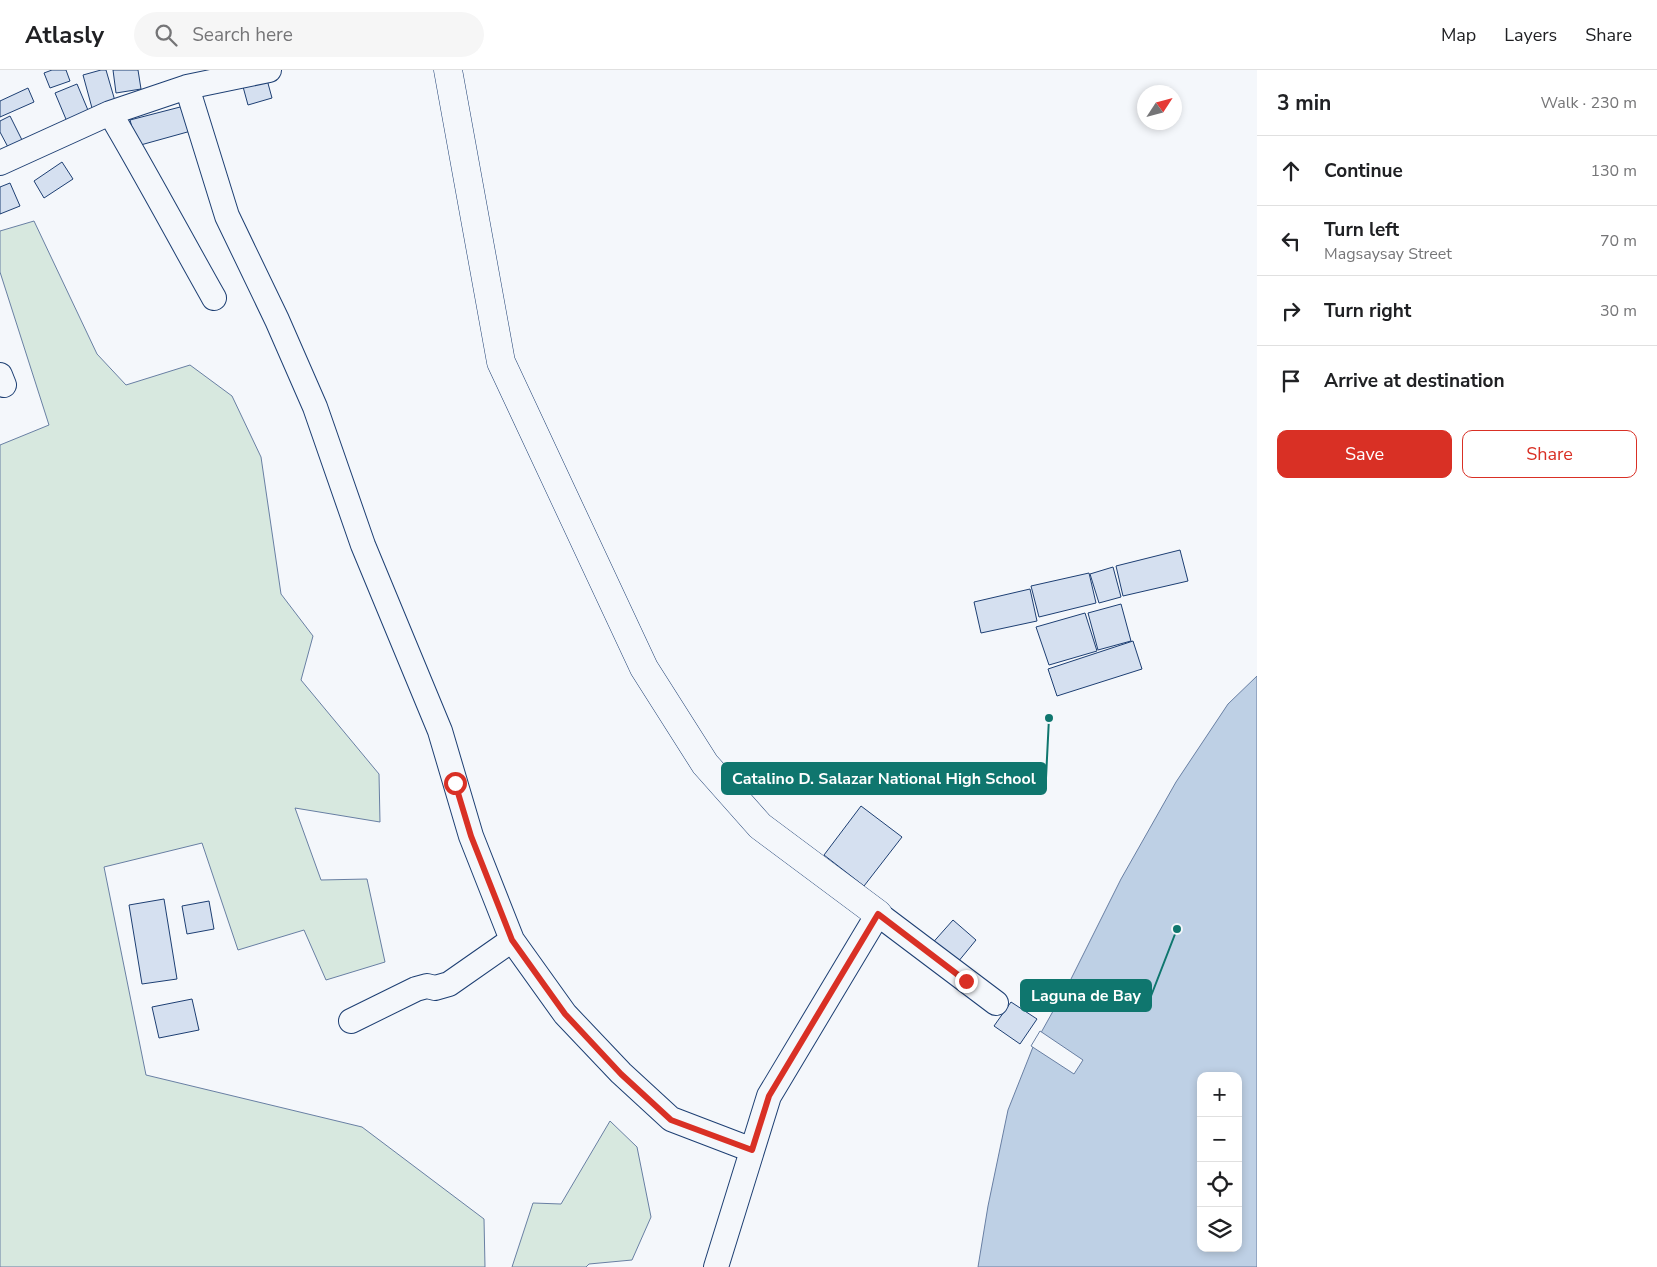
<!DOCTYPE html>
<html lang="en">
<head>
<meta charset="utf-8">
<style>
  body { margin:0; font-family:"Nunito Sans",sans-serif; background:#f6f6f6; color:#202124 }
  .controls { position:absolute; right:15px; bottom:15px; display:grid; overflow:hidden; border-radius:10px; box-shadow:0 2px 8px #0003 }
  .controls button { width:45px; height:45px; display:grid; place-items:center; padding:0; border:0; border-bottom:1px solid #e0e0e0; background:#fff; color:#202124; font:25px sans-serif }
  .compass { position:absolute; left:1137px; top:15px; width:45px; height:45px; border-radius:50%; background:#fff; box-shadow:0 2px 8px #0003; rotate:54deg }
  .stop { position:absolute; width:15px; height:15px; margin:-11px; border:4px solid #d93025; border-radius:50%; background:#fff }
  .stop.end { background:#d93025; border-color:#fff; box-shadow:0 1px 5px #0008 }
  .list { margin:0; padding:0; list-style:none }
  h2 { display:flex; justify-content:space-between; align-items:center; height:65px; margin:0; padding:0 20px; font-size:21px }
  h2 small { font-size:16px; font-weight:400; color:#757577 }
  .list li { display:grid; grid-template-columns:32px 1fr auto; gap:15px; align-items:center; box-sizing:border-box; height:70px; padding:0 20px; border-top:1px solid #e0e0e0 }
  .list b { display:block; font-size:19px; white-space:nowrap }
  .list p { margin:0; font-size:16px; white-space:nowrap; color:#757577 }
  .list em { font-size:16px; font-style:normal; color:#757577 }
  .actions { display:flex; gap:10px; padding:15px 20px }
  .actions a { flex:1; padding:11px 0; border:1px solid #d93025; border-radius:10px; text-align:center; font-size:18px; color:#d93025 }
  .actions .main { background:#d93025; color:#fff }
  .icon { flex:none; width:28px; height:28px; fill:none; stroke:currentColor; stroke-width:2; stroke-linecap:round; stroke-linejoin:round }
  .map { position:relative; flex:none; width:1257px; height:1197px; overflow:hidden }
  header { display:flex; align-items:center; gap:30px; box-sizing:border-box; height:70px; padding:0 25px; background:#fff; border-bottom:1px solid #e0e0e0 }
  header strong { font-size:24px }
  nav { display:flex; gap:28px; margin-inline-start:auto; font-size:18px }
  .search { width:350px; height:45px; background:#f6f6f6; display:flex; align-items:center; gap:12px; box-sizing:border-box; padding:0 18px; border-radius:28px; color:#757577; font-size:19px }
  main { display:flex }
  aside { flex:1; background:#fff }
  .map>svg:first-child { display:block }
  .green { fill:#d7e8df; stroke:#687fa3 }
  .water { fill:#bed0e5; stroke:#687fa3; fill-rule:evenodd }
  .pier { fill:#f4f7fb; stroke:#687fa3 }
  .building { fill:#d5e0f0; stroke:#1d3f73 }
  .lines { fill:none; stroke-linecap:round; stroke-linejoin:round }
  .street-casing { stroke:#1d3f73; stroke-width:26 }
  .secondary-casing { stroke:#1d3f73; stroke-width:29 }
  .street { stroke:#f4f7fb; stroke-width:24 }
  .secondary { stroke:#f4f7fb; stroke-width:28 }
  .route { stroke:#d93025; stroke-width:6 }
  .leader { fill:none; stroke:#0f766e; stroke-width:2 }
  .callout-dot { fill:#0f766e; stroke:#f4f7fb; stroke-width:2 }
  .callout { fill:#0f766e; stroke:#0f766e; stroke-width:2 }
  .callout-label { font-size:16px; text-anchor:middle; font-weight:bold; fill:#fff }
</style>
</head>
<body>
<header>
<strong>Atlasly</strong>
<div class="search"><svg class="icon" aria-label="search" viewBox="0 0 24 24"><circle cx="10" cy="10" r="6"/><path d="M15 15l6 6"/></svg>Search here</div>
<nav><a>Map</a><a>Layers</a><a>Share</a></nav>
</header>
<main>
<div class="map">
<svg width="1257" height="1197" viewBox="0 0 1257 1197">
  <rect width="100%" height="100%" fill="#f4f7fb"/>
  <path class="green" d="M34 151 97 284 126 315 190 295 232 326 261 387 281 524 313 566 301 610 379 704 380 752 295 738 321 810 367 809 385 892 326 910 304 860 238 880 202 773 104 797 146 1005 362 1057 484 1149 485 1197H0V375L49 355 0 202V161Z
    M610 1051 637 1077 651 1147 632 1190 589 1194 586 1197H512L533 1133 561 1134Z"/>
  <path class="water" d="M1257 606V1197H978L988 1136 1008 1040 1033 977 1071 909 1121 809 1176 712 1228 634ZM1201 1006H1238V1178H1201Z"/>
  <path class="pier" d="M1040 961 1083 990 1074 1004 1031 976Z"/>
  <path class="building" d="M52 0H66L70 11 50 18 44 3Z
    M101 0H106L115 31 92 38 83 5Z
    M113 0H138L141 19 116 23Z
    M266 6 272 28 248 35 242 13Z
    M77 14 90 45 68 54 55 23Z
    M28 18 34 32 0 47V31Z
    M184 36 191 61 137 76 130 50Z
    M10 46 23 72 9 79 0 62V51Z
    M62 92 73 109 44 128 34 111Z
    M10 113 20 136 0 144V117Z
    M1180 480 1188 511 1123 526 1116 496Z
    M1113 497 1121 527 1099 533 1090 504Z
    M1089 503 1096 533 1039 547 1031 516Z
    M1030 519 1037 551 981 563 974 532Z
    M1121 534 1131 571 1098 580 1088 543Z
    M1085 543 1097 581 1049 595 1036 557Z
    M1133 571 1142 599 1057 626 1048 599Z
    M861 736 902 767 864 816 824 785Z
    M164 829 177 909 142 914 129 835Z
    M209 831 214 859 187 864 182 836Z
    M953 850 976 870 953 898 929 877Z
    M192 929 199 960 159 968 152 937Z
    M1011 932 1037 949 1020 974 994 956Z"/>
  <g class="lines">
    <defs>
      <path id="street" d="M187 17 227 146 277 250 315 337 363 475 440 661 471 766 512 870 565 944 621 1003 671 1049 752 1080
        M110 43C146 104 179 166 214 228
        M0 93 110 43 187 17 269 0
        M0 305 4 315
        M351 951 416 919 427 916 435 918 449 914 512 870
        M716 1197 769 1026 878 844 996 933"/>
      <path id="secondary" d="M448 0 501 292 644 598 705 694 760 756 878 844"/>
    </defs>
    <use href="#street" class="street-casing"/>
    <use href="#secondary" class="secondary-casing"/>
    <use href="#street" class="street"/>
    <use href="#secondary" class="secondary"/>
  </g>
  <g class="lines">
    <path class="route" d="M455 713 471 766 512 870 565 944 621 1004 671 1050 752 1080 769 1026 878 844 966 911"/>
  </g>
  <path class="leader" d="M1049 648L1046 708M1177 859L1151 926"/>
  <g class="callout-dot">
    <circle cx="1049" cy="648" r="5"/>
    <circle cx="1177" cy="859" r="5"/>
  </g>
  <g class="callout">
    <rect x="722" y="693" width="324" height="31" rx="5"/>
    <rect x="1021" y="910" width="130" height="31" rx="5"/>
  </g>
  <g class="callout-label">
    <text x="884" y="714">Catalino D. Salazar National High School</text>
    <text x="1086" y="931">Laguna de Bay</text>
  </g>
</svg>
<div class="controls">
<button>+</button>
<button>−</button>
<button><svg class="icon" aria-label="locate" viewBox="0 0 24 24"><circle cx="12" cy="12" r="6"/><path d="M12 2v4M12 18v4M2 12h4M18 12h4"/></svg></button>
<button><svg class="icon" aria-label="layers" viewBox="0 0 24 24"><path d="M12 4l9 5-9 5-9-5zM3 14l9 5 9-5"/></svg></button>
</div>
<svg class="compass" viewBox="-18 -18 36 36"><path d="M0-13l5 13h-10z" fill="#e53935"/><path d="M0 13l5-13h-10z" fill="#757577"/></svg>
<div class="stop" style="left:455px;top:713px"></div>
<div class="stop end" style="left:966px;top:911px"></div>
</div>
<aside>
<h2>3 min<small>Walk · 230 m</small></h2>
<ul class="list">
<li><svg class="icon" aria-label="ahead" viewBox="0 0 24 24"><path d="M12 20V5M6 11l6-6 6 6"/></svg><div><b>Continue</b></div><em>130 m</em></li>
<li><svg class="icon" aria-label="left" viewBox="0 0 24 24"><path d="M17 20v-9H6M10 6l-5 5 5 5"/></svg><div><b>Turn left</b><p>Magsaysay Street</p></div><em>70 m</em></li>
<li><svg class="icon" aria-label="right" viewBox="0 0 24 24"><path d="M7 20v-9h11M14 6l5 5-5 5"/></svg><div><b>Turn right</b></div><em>30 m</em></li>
<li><svg class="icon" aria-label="arrive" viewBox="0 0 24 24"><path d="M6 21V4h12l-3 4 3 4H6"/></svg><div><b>Arrive at destination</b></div></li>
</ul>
<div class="actions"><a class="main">Save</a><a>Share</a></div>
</aside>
</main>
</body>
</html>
